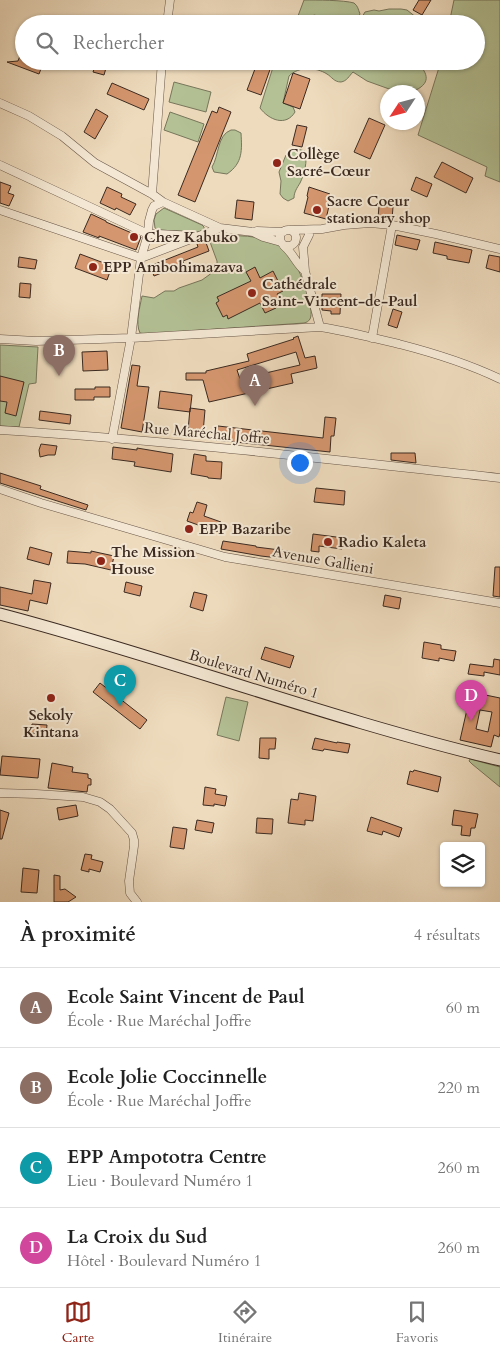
<!DOCTYPE html>
<html lang="fr">
<head>
<meta charset="utf-8">
<style>
  body { margin:0; font-family:Cardo,serif; background:#f6f6f6; color:#222 }
  .controls { position:absolute; right:15px; bottom:15px; display:grid; overflow:hidden; border-radius:5px; box-shadow:0 1px 4px #0004 }
  .controls button { width:45px; height:45px; display:grid; place-items:center; padding:0; border:0; border-bottom:1px solid #e0e0e0; background:#fff; color:#222; font:25px sans-serif }
  .compass { position:absolute; left:380px; top:85px; width:45px; height:45px; border-radius:50%; background:#fff; box-shadow:0 1px 4px #0004; rotate:234deg }
  .you { position:absolute; left:299px; top:462px; width:18px; height:18px; margin:-12px; border:4px solid #fff; border-radius:50%; background:#1a73e8; box-shadow:0 0 0 8px #1a73e833 }
  .badge { display:grid; place-items:center; width:32px; height:32px; border-radius:50%; background:#8f2418; color:#fff; font-size:16px; font-weight:700 }
  .pin { position:absolute; translate:-50% -41px; filter:drop-shadow(0 1px 2px #0008) }
  .pin::after { content:''; position:absolute; top:26px; width:18px; height:15px; background:inherit; clip-path:polygon(0 0,100% 0,50% 100%) }
  .list { margin:0; padding:0; list-style:none }
  h2 { display:flex; justify-content:space-between; align-items:center; height:65px; margin:0; padding:0 20px; font-size:21px }
  h2 small { font-size:16px; font-weight:400; color:#767676 }
  .list li { display:grid; grid-template-columns:32px 1fr auto; gap:15px; align-items:center; box-sizing:border-box; height:80px; padding:0 20px; border-top:1px solid #e0e0e0 }
  .list b { display:block; font-size:19px; white-space:nowrap }
  .list p { margin:0; font-size:16px; white-space:nowrap; color:#767676 }
  .list em { font-size:16px; font-style:normal; color:#767676 }
  .icon { flex:none; width:28px; height:28px; fill:none; stroke:currentColor; stroke-width:2; stroke-linecap:round; stroke-linejoin:round }
  .map { position:relative; flex:none; width:500px; height:902px; overflow:hidden }
  .search { position:absolute; background:#fff; box-shadow:0 1px 4px #0004; left:15px; right:15px; top:15px; height:55px; display:flex; align-items:center; gap:12px; box-sizing:border-box; padding:0 18px; border-radius:28px; color:#767676; font-size:19px }
  .sheet { height:385px; background:#fff }
  nav { display:flex; justify-content:space-around; align-items:center; box-sizing:border-box; height:70px; border-top:1px solid #e0e0e0; background:#fff; font-size:14px; color:#767676 }
  nav a { display:grid; justify-items:center; gap:2px }
  nav .on { color:#8f2418 }
  .map>svg:first-child { display:block }
  .green { fill:#b3c195; stroke:#77765b }
  .building { fill:#d4966e; stroke:#3b2a21; fill-rule:evenodd }
  .lines { fill:none; stroke-linecap:round; stroke-linejoin:round }
  .street-casing { stroke:#685648; stroke-width:9 }
  .secondary-casing { stroke:#3b2a21; stroke-width:13 }
  .street { stroke:#f4e8d4; stroke-width:8 }
  .secondary { stroke:#f4e8d4; stroke-width:11 }
  .poi-dot { fill:#8f2418; stroke:#f4e8d4; stroke-width:2 }
  .labels { text-anchor:middle; dominant-baseline:central; stroke-width:4; stroke-linejoin:round; paint-order:stroke }
  .poi-label { font-size:15px; font-weight:bold; fill:#3b2a21; stroke:#f4e8d4; text-anchor:start }
  .street-label { font-size:15px; fill:#3b2a21; stroke:#f4e8d4 }
</style>
</head>
<body>
<div class="map">
<svg width="500" height="902" viewBox="0 0 500 902">
  <rect width="100%" height="100%" fill="#eedbbd"/>
  <filter id="stains"><feTurbulence type="fractalNoise" baseFrequency=".004" numOctaves="4"/><feColorMatrix values="0 0 0 0 .2 0 0 0 0 .09 0 0 0 0 .02 0 0 0 .5 -.17"/></filter>
  <radialGradient id="worn" r=".72"><stop offset=".6" stop-color="#630" stop-opacity="0"/><stop offset="1" stop-color="#630" stop-opacity=".3"/></radialGradient>
  <path class="green" d="M304 0C316 0 344 0 354 3 358 6 358 9 360 14L356 20 351 23 332 17 325 18 314 15 310 18V24H295Z
    M454 0H500V182L485 176 487 167 418 135 441 61H476V24H449Z
    M389 9H401L407 10 417 18H424L432 21 433 24H360C362 20 362 16 365 12L374 10 379 11Z
    M275 61H416C427 72 432 82 416 90L405 87 392 90 367 81 353 72C349 76 347 81 341 82 334 82 332 77 327 74 316 67 299 66 289 76L283 103 293 107 295 112C286 127 269 120 260 108Z
    M174 82 211 92 206 112 169 102Z
    M170 112 204 124 198 142 164 130Z
    M231 130H235L241 133C242 150 243 163 227 174L214 172 212 167C219 156 217 135 231 130Z
    M293 148 305 151C308 161 304 175 300 183 297 188 294 192 294 198L288 201 283 198 280 194 281 181 279 172 286 155Z
    M164 208 202 225 204 227V230L201 232H196L158 230 155 228 154 220 156 214Z
    M216 236C233 235 262 235 277 244 285 249 293 259 297 267 302 277 315 310 310 319 308 322 307 322 304 323L146 334 140 333C135 323 140 307 142 296L154 298 165 291H174L179 288 202 280 209 275 215 270 217 266V261L210 242 211 239Z
    M0 345 38 347 36 383 29 384 19 427 0 426Z
    M226 697 248 702 239 741 217 735Z
    M470 759 500 767V787L472 764 469 761Z"/>
  <path class="building" d="M419 0H431L422 15 413 10Z
    M23 48 24 61H44L39 74 7 62 18 61Z
    M97 61H108L104 75 93 72Z
    M258 61H273L261 95 247 90Z
    M293 73 310 79 300 109 283 103Z
    M112 83 149 99 144 110 107 94Z
    M219 107 231 112 195 202 178 195 212 111 217 113Z
    M96 109 108 116 95 139 84 132Z
    M369 118 385 125 370 159 354 152Z
    M297 125 307 127 302 147 292 145Z
    M442 162 473 178 466 193 434 177Z
    M416 177 432 184 427 197 411 190Z
    M0 182 11 186 8 193 14 195 9 206 0 203Z
    M107 187 122 194 121 197 136 204 130 215 116 208 115 210 100 203Z
    M309 187 330 194 327 206H329L326 219 304 213 308 197 307 196Z
    M237 200 254 202 252 220 235 218Z
    M379 206 393 207 392 219 378 218Z
    M91 214 106 221V222L141 237 136 250 99 236V238L83 232Z
    M397 235 420 240 417 250 395 245Z
    M205 240 209 251 183 261 184 264 154 276 150 266 198 247 197 244Z
    M435 242 472 250 469 263 447 259V256L433 253Z
    M80 254 112 266 107 280 75 268Z
    M489 255 500 257V272L486 268Z
    M19 257 37 260 35 269 18 267Z
    M255 267 260 278 273 271 283 291 277 294 280 300 273 303 276 308 265 313 260 303 228 319 227 315 223 317 216 303 219 301 217 297 251 281 246 272Z
    M20 283 31 284 30 298 19 297Z
    M322 294H341L340 314H331V311L322 310Z
    M393 309 402 312 397 328 388 325Z
    M298 336 305 358 315 356 317 368 291 374 293 383 209 402 203 380H186V373H206V371L249 361 247 354 294 339 293 338ZM296 352 300 365 240 379 237 370Z
    M107 351 108 370 83 371 82 352Z
    M132 365 140 366 137 386 149 387 142 432 121 428Z
    M0 376 24 382 16 416 5 413 7 402 0 401Z
    M95 387H110V397H94V400H75V389H95Z
    M160 391 192 395 190 412 158 408Z
    M190 408 205 410 203 433 188 431Z
    M40 411 71 415 70 424 39 420Z
    M325 417 336 418 334 436H331L330 452 216 440 218 426 323 438Z
    M41 444 57 446 55 455H48L40 457 39 450Z
    M113 447 137 450V448L173 454 171 472 134 466 135 462 112 459Z
    M391 453H415L416 463 391 460Z
    M194 454 206 456V461L222 462 221 479 208 478V477L191 474Z
    M0 473 41 486 40 489 88 505 86 510 0 483Z
    M316 488 345 491 344 505 314 502Z
    M197 502 207 505 204 516 221 522 218 532 187 521 190 512 193 513Z
    M313 534 344 538 342 549 319 546V552L311 551Z
    M223 541 256 546V547L288 551 287 559 261 556 221 549Z
    M30 547 52 553 49 565 27 559Z
    M68 551 91 553V551L114 556 111 570 85 564 67 563Z
    M495 567H500V597L493 596Z
    M34 580 51 583 47 604 30 600 28 611 0 605V587L32 594Z
    M126 582 142 586 140 596 124 592Z
    M194 592 207 595 203 611 190 607Z
    M385 595 401 598 399 609 383 606Z
    M424 642 441 645V649L456 651 454 661 439 658V661L422 658Z
    M265 647 294 656 290 668 261 659Z
    M494 659 500 660V675L484 672V676L468 674 470 664 493 667Z
    M100 683 147 720 140 729 93 692Z
    M471 692 500 698V733L499 737 494 735 491 747 460 740ZM480 710 492 712 488 732 476 729Z
    M32 724 47 725 46 735 31 733Z
    M260 738H276L275 749H269V759L259 758Z
    M315 738 337 743V742L350 744 348 753 324 749 323 751 312 749Z
    M2 756 40 759 38 778 0 775Z
    M52 763 73 767 72 772 88 774V778L91 779V785H88L87 792 48 788Z
    M414 770 441 777 438 792 407 784 410 771 413 772Z
    M205 787 216 789 215 794 227 796 225 806 214 804V806L203 805Z
    M299 793 316 796 313 821 305 820V825L288 823 291 799 298 800Z
    M76 805 78 816 59 820 57 808Z
    M0 810 9 813 2 839H0Z
    M454 810 478 814 475 828H471L470 836 461 835 462 826 452 825Z
    M371 817 402 828 399 837 383 831 382 835 367 831Z
    M257 818 273 819 272 834 256 833Z
    M197 820 214 823 212 833 195 830Z
    M173 827 187 829 184 849 170 847Z
    M85 854 92 855 91 859 103 862 100 872 89 869V872L81 870Z
    M23 868 39 870 37 893 21 892Z
    M54 875 60 876V890L65 889 76 897 68 902H54Z"/>
  <g class="lines">
    <defs>
      <path id="street" d="M167 24 170 0
        M0 103 29 116 62 136 95 163 152 194 163 202 220 228
        M0 165 148 234H158L195 236
        M152 194 162 61
        M0 210 141 258 220 228 253 232 257 231 283 232
        M280 238a8 8 0 1 1 16 0a8 8 0 1 1-16 0Z
        M290 230 322 229 344 225 370 223 392 225 436 234 500 249
        M253 232 263 237 281 242
        M309 235 303 247 305 271 320 327
        M284 246C293 253 296 264 305 271
        M372 338 392 225
        M0 339 36 341 131 338 320 327C347 331 372 338 399 344 434 353 467 363 500 379
        M0 430C167 440 334 460 500 478
        M112 439 131 338 141 258 148 234 149 221 152 210 154 206 163 202
        M0 489 41 503 225 557 500 603
        M0 793 36 794 83 797 100 802 110 809 132 833 134 840V846L129 881 130 893 137 902"/>
      <path id="secondary" d="M0 614C168 658 331 720 500 760"/>
    </defs>
    <use href="#street" class="street-casing"/>
    <use href="#secondary" class="secondary-casing"/>
    <use href="#street" class="street"/>
    <use href="#secondary" class="secondary"/>
  </g>
  <g class="poi-dot">
    <circle cx="277" cy="163" r="5"/>
    <circle cx="317" cy="210" r="5"/>
    <circle cx="134" cy="237" r="5"/>
    <circle cx="93" cy="267" r="5"/>
    <circle cx="252" cy="293" r="5"/>
    <circle cx="189" cy="529" r="5"/>
    <circle cx="328" cy="542" r="5"/>
    <circle cx="101" cy="561" r="5"/>
    <circle cx="51" cy="698" r="5"/>
  </g>
  <g class="labels">
    <g class="poi-label">
      <text x="287" y="154">Collège<tspan x="287" dy="17">Sacré-Cœur</tspan></text>
      <text x="327" y="201">Sacre Coeur<tspan x="327" dy="17">stationary shop</tspan></text>
      <text x="144" y="237">Chez Kabuko</text>
      <text x="103" y="267">EPP Ambohimazava</text>
      <text x="262" y="284">Cathédrale<tspan x="262" dy="17">Saint-Vincent-de-Paul</tspan></text>
      <text x="199" y="529">EPP Bazaribe</text>
      <text x="338" y="542">Radio Kaleta</text>
      <text x="111" y="552">The Mission<tspan x="111" dy="17">House</tspan></text>
      <text x="51" y="715" text-anchor="middle">Sekoly<tspan x="51" dy="17">Kintana</tspan></text>
    </g>
    <g class="street-label">
      <text transform="translate(207 433) rotate(5)">Rue Maréchal Joffre</text>
      <text transform="translate(323 560) rotate(10)">Avenue Gallieni</text>
      <text transform="translate(254 674) rotate(17)">Boulevard Numéro 1</text>
    </g>
  </g>
  <rect width="100%" height="100%" filter="url(#stains)"/>
  <rect width="100%" height="100%" fill="url(#worn)"/>
</svg>
<div class="controls">
<button><svg class="icon" aria-label="layers" viewBox="0 0 24 24"><path d="M12 4l9 5-9 5-9-5zM3 14l9 5 9-5"/></svg></button>
</div>
<svg class="compass" viewBox="-18 -18 36 36"><path d="M0-13l5 13h-10z" fill="#e53935"/><path d="M0 13l5-13h-10z" fill="#767676"/></svg>
<div class="you"></div>
<div class="pin badge" style="left:255px;top:406px;background:#8d6e63">A</div>
<div class="pin badge" style="left:59px;top:376px;background:#8d6e63">B</div>
<div class="pin badge" style="left:120px;top:706px;background:#0f9aa8">C</div>
<div class="pin badge" style="left:471px;top:721px;background:#d1479c">D</div>
<div class="search"><svg class="icon" aria-label="search" viewBox="0 0 24 24"><circle cx="10" cy="10" r="6"/><path d="M15 15l6 6"/></svg>Rechercher</div>
</div>
<section class="sheet">
<h2>À proximité<small>4 résultats</small></h2>
<ul class="list">
<li><span class="badge" style="background:#8d6e63">A</span><div><b>Ecole Saint Vincent de Paul</b><p>École · Rue Maréchal Joffre</p></div><em>60 m</em></li>
<li><span class="badge" style="background:#8d6e63">B</span><div><b>Ecole Jolie Coccinnelle</b><p>École · Rue Maréchal Joffre</p></div><em>220 m</em></li>
<li><span class="badge" style="background:#0f9aa8">C</span><div><b>EPP Ampototra Centre</b><p>Lieu · Boulevard Numéro 1</p></div><em>260 m</em></li>
<li><span class="badge" style="background:#d1479c">D</span><div><b>La Croix du Sud</b><p>Hôtel · Boulevard Numéro 1</p></div><em>260 m</em></li>
</ul>
</section>
<nav>
<a class="on"><svg class="icon" aria-label="map" viewBox="0 0 24 24"><path d="M3 6l6-2 6 2 6-2v14l-6 2-6-2-6 2zM9 4v14M15 6v14"/></svg>Carte</a>
<a><svg class="icon" aria-label="directions" viewBox="0 0 24 24"><path d="M12 3l9 9-9 9-9-9zM9 14v-3h6M13 9l2 2-2 2"/></svg>Itinéraire</a>
<a><svg class="icon" aria-label="saved" viewBox="0 0 24 24"><path d="M7 4h10v16l-5-4-5 4z"/></svg>Favoris</a>
</nav>
</body>
</html>
